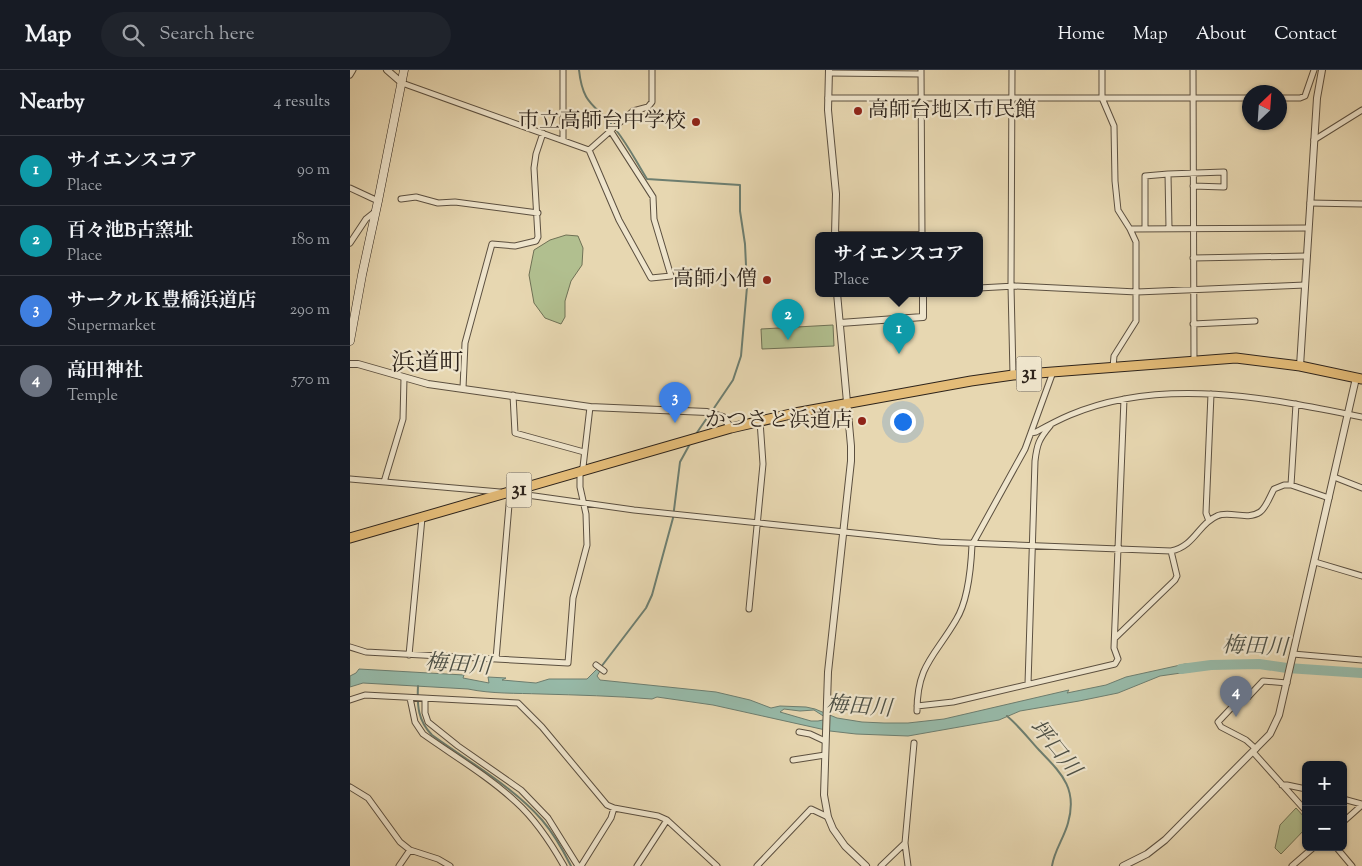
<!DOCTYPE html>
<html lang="en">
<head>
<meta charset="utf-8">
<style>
  body { margin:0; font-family:"Sorts Mill Goudy","Noto Serif JP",serif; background:#20242c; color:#f1f3f6 }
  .controls { position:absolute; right:15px; bottom:15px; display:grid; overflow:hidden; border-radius:8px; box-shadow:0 1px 4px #0004 }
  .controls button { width:45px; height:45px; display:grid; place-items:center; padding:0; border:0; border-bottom:1px solid #363941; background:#171b24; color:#f1f3f6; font:25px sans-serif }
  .compass { position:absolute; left:892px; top:15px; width:45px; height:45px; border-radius:50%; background:#171b24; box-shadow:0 1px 4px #0004; rotate:25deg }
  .you { position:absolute; left:552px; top:351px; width:18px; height:18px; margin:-12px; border:4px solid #fff; border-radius:50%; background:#1a73e8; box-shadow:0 0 0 8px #1a73e833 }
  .badge { display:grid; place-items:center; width:32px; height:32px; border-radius:50%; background:#c59692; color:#fff; font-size:16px; font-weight:700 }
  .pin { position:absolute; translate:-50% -41px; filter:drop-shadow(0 1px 2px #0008) }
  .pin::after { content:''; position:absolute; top:26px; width:18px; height:15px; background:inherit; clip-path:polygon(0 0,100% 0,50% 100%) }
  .popup { position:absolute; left:465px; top:162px; width:168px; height:65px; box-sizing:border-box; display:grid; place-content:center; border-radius:8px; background:#171b24; filter:drop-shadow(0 1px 4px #0005); font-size:16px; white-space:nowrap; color:#9ea1a6 }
  .popup b { font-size:19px; color:#f1f3f6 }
  .popup::after { content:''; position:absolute; left:50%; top:100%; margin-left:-10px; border:10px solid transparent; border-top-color:#171b24 }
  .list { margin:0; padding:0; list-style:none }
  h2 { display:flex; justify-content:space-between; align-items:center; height:65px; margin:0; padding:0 20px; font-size:21px }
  h2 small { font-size:16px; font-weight:400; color:#9ea1a6 }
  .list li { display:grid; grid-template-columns:32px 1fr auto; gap:15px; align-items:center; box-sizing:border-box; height:70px; padding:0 20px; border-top:1px solid #363941 }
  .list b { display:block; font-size:19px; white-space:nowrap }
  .list p { margin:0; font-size:16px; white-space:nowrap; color:#9ea1a6 }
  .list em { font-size:16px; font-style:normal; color:#9ea1a6 }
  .icon { flex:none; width:28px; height:28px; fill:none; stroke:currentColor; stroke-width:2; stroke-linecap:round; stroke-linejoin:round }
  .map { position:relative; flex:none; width:1012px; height:796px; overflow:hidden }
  header { display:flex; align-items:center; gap:30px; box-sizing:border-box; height:70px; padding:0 25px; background:#171b24; border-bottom:1px solid #363941 }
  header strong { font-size:24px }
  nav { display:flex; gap:28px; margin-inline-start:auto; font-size:18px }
  .search { width:350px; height:45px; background:#20242c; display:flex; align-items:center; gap:12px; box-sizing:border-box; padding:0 18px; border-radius:28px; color:#9ea1a6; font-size:19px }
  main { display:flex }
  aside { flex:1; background:#171b24 }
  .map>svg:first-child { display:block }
  .green { fill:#b1bf8f; stroke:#6f7155 }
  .water { fill:#97baa9; stroke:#6d7e70; fill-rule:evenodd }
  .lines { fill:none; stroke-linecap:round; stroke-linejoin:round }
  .stream { stroke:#6d7e70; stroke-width:2 }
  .river { stroke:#97baa9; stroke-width:10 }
  .minor-casing { stroke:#5c5040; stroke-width:7 }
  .tertiary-casing { stroke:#5c5040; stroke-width:8 }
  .secondary-casing { stroke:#2d231b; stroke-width:9 }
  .primary-casing { stroke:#2d231b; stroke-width:11 }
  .minor { stroke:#efe5cc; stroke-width:5 }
  .tertiary { stroke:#efe5cc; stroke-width:6 }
  .secondary { stroke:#efe5cc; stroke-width:8 }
  .primary { stroke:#e4bc78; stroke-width:9 }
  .poi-dot { fill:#8f2418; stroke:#efe5cc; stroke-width:2 }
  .labels { text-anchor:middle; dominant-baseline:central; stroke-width:4.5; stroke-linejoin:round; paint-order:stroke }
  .shield { fill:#efe5cc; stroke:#675d50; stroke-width:1 }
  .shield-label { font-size:20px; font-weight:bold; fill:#2d231b }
  .poi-label { font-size:21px; fill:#2d231b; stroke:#efe5cc; text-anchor:end }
  .water-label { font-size:22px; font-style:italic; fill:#4d5046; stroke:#efe5cc }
  .quarter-label { font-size:24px; fill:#2d231b; stroke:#efe5cc }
</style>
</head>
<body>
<header>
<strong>Map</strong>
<div class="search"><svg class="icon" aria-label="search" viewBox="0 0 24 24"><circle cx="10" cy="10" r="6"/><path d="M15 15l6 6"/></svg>Search here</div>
<nav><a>Home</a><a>Map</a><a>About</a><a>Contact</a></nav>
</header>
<main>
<aside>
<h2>Nearby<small>4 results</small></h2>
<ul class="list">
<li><span class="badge" style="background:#0f9aa8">1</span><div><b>サイエンスコア</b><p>Place</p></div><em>90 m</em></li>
<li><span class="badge" style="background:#0f9aa8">2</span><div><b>百々池B古窯址</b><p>Place</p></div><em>180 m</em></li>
<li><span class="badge" style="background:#3f7fe0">3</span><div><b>サークルＫ豊橋浜道店</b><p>Supermarket</p></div><em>290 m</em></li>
<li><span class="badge" style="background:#6b7280">4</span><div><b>高田神社</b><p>Temple</p></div><em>570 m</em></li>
</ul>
</aside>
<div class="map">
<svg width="1012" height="796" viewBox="0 0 1012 796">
  <rect width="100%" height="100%" fill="#e7d7b1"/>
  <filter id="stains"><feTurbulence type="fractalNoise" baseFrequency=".004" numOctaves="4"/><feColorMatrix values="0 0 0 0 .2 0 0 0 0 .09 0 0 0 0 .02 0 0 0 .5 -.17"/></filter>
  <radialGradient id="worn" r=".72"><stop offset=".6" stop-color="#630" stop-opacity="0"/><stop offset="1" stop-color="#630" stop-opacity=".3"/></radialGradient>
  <path class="green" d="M216 165 228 166 233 178 232 195 221 211 215 231V247L211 254 195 248 184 233 179 205 184 180 200 170Z
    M483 255 484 276 412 279 411 259Z
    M946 738 956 749V758L931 784 925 778 930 755Z"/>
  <path class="water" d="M835 594H844L845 601 810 606 768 623 729 631 670 641 649 650 558 666 506 664 480 661 363 635 307 627 302 629C265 626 228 625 191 624 166 623 142 624 118 619L13 613 0 617V606L6 603 9 599 114 605 113 608 139 613 138 607 156 608 152 610 186 613 199 609H237L247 599 250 601 247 606 250 610 366 622 400 630 421 638 430 636 456 637 465 639 487 648 512 652 534 653H558L594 649 719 620 717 623 756 615 776 607ZM434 639 450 641 464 640 478 649 468 651H461L430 642Z"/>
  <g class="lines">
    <path class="stream" d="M229 0C233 38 247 34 266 60 278 75 287 93 297 109L390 115V141L395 174 397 217 391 286 383 310 362 341
      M346 364 359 345
      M251 597 296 538 302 525 323 448 330 392 341 372
      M68 616C67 636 68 651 82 665 119 692 162 716 192 750 204 764 213 780 221 796
      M657 646C669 656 678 668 689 680 711 703 728 718 718 753 714 768 704 781 702 796"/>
    <path class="river" d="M831 599 861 595 909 594 937 598 1012 603"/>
    <defs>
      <path id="minor" d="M213 0V70
        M571 0 572 165
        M662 0 661 216 663 305
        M752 0V28L764 56 765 111 768 140 780 159 786 172V251L764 286 763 297
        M843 0 844 292
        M479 3 571 4
        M0 5 3 0
        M52 13 239 80 283 41 298 37 302 32V0
        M478 28H899
        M929 28H950L955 26 964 0
        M964 70 1012 40
        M239 80 269 150 301 208 321 206 304 149 303 127 260 60
        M818 104 819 158
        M0 118 28 131
        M51 129 66 127 88 133 105 132 188 143
        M960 133 1012 134
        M795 158V106L818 104 874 102V117L843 116
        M780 159 958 158
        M0 173 16 149 26 141
        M843 188 956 186
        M629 218 665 216 787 222 955 215
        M843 254 905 251
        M113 318 115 273 142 174 165 176 186 171 188 167 184 98 186 84 193 63
        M163 325 165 363 234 382
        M681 363 686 362C697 356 708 350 720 345 811 306 919 328 1012 347
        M984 407 1012 418
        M0 409 150 422
        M34 412 53 349 54 308
        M941 415 946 334
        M163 423 284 440 590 472 821 481C845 476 848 454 867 446 879 440 897 451 910 442 916 438 920 426 924 419L934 415H941L979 428
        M859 451 856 443 861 324
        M965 492 1012 506
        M399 539 413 394 410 351
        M765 568 825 510 827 506 821 481
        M0 577 16 582 218 593 223 528 237 475 236 444 230 417V402L233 397 240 337
        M943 584 1012 590
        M59 585 72 448
        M146 589 160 423
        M246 595 254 601
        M678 614 685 391C687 374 689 369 700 356
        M60 628 65 652 73 664C104 686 138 706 166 732 186 750 201 773 214 796
        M75 629V643L78 652 108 676 171 720 198 748 228 796
        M0 630 15 625 168 633 192 657 257 735 264 738 308 746 317 750 367 796
        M567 636 603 632 765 594 768 589 764 578 774 329
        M567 641C567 595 585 586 606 550 618 531 621 497 622 475L675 379 703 302
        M449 662 460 664 475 671
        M906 679 896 670 871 657 868 652 885 634 898 627 913 611 937 613
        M903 682 956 741
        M443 690 475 685
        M932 715H937L956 719
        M0 717 18 728 50 772 60 780 88 789 100 796
        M993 729 1012 734
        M993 752 1012 735
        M555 773 558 796
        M986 777 1002 796
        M49 796 60 780
        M231 796 261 748 264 738
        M287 796 317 750
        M407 796 461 739 478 747
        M531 796 555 773 564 673
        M942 796 964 777"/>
      <path id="tertiary" d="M37 0 52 13
        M479 0 478 40 486 124 485 165
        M485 165H572
        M487 223 501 376V391L478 602 474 725 478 747 483 759 495 776 516 796
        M490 253 573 247V223
        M0 294H8L78 314 240 337 357 342 373 347 381 358
        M950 296 967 28 972 0
        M773 796 797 784 815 770 920 664 929 645 1006 308"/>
      <path id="secondary" d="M0 271 12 205 28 131 54 0"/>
      <path id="primary" d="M0 468 381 358 445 343 621 311 663 305 886 288 950 296 1012 309"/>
    </defs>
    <use href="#minor" class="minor-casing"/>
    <use href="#tertiary" class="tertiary-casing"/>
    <use href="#secondary" class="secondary-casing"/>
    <use href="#primary" class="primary-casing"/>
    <use href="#minor" class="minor"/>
    <use href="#tertiary" class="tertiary"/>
    <use href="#secondary" class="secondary"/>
    <use href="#primary" class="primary"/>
  </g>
  <g class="poi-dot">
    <circle cx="508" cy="41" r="5"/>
    <circle cx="346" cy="52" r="5"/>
    <circle cx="417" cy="210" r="5"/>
    <circle cx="512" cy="351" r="5"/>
  </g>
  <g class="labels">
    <g class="shield">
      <rect x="666.5" y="286.5" width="25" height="35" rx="4"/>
      <rect x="156.5" y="402.5" width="25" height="35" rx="4"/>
    </g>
    <g class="shield-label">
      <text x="679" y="304">31</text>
      <text x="169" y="420">31</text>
    </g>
    <g class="poi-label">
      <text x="518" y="41" text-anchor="start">高師台地区市民館</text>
      <text x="336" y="52">市立高師台中学校</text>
      <text x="407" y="210">高師小僧</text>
      <text x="502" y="351">かつさと浜道店</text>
    </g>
    <g class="water-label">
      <text transform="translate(905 578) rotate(2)">梅田川</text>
      <text transform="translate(108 596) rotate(4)">梅田川</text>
      <text transform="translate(509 638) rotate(4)">梅田川</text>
      <text transform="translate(704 679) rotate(51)">坪口川</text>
    </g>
    <g class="quarter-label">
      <text x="77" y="294">浜道町</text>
    </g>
  </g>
  <rect width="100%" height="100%" filter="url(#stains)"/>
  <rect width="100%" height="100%" fill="url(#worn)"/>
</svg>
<div class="controls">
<button>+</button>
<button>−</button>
</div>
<svg class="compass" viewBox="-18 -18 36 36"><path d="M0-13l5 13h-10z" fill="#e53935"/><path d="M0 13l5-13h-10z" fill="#9ea1a6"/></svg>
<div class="you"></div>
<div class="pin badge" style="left:549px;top:284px;background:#0f9aa8">1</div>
<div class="popup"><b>サイエンスコア</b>Place</div>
<div class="pin badge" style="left:438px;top:270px;background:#0f9aa8">2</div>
<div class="pin badge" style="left:325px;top:353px;background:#3f7fe0">3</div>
<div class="pin badge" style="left:886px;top:647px;background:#6b7280">4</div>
</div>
</main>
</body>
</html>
